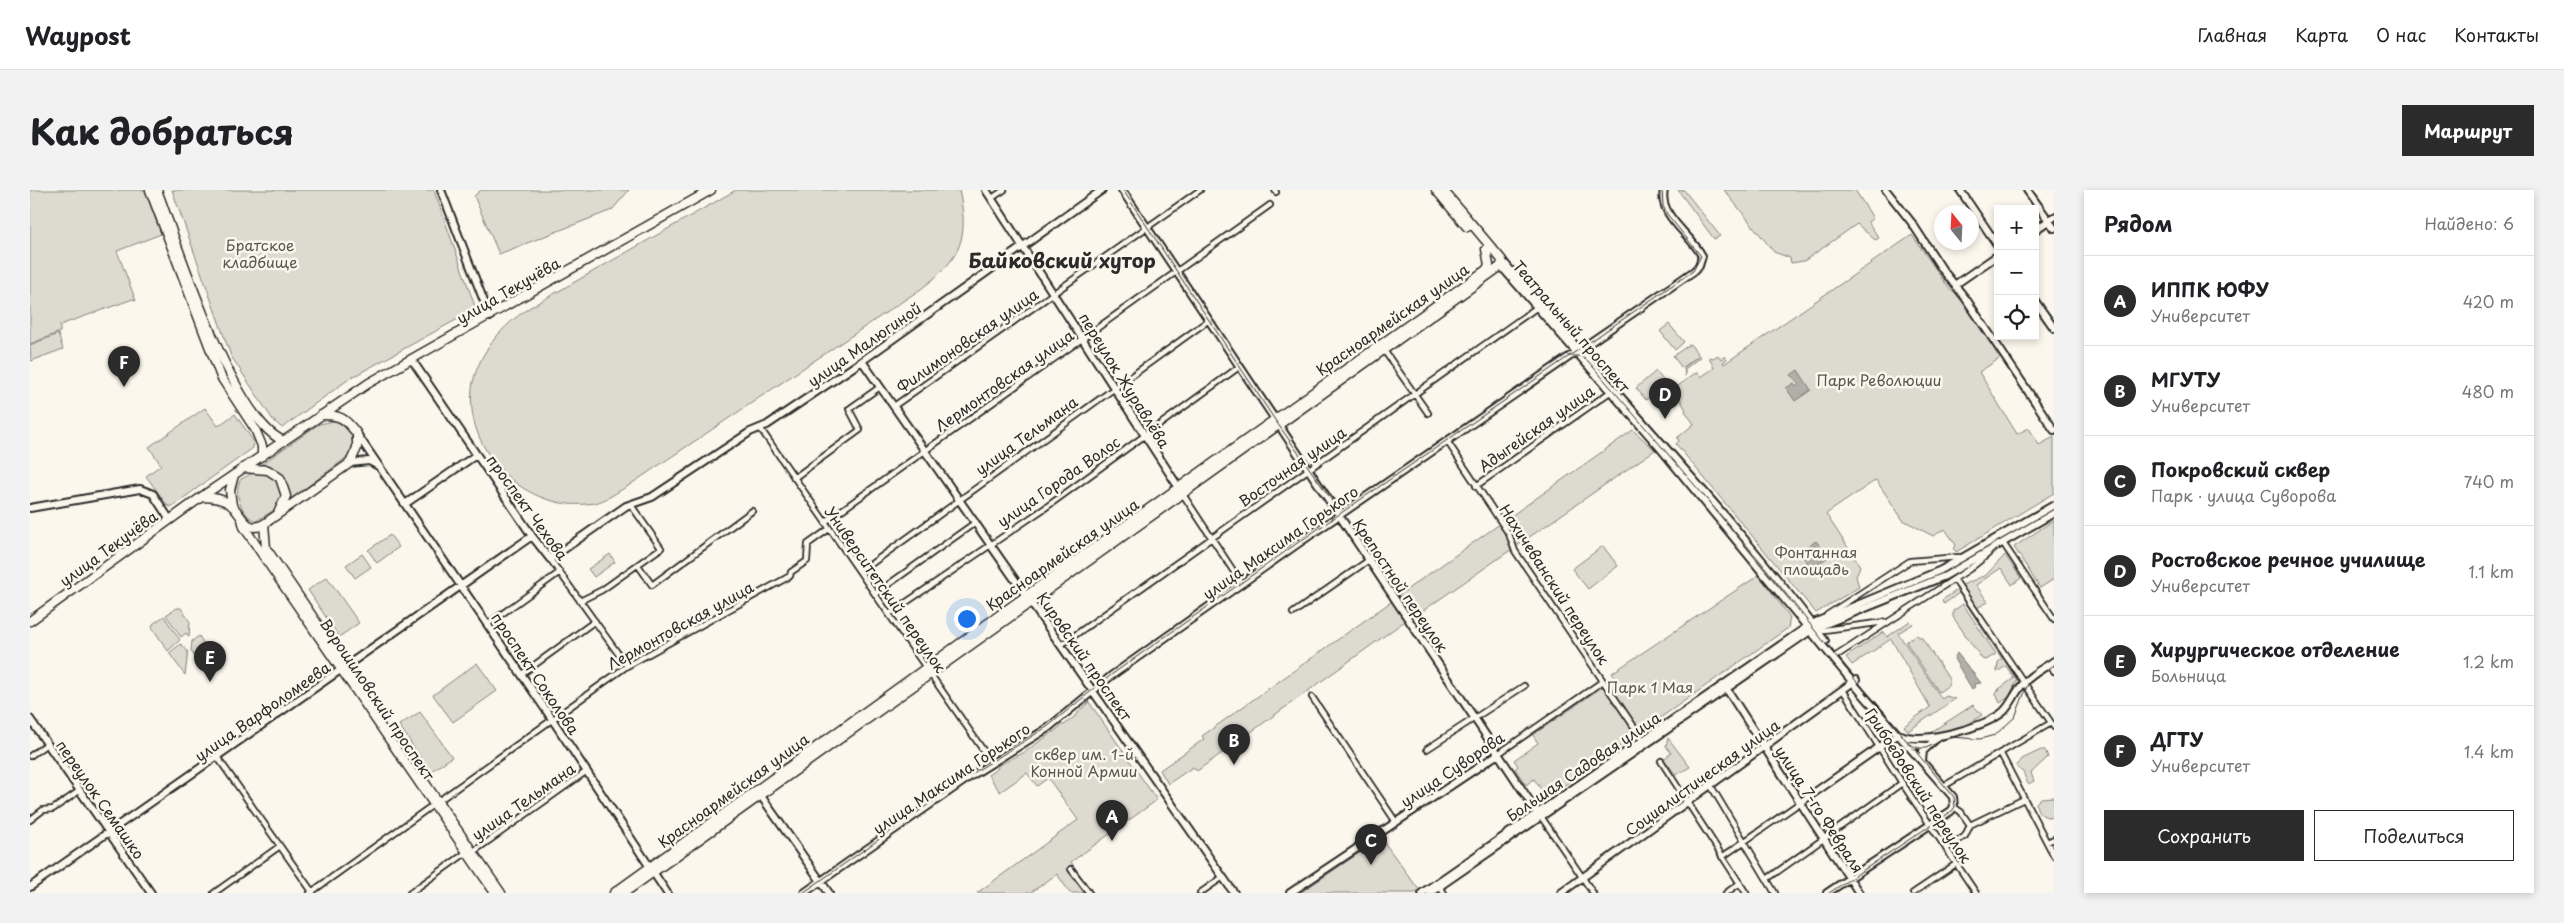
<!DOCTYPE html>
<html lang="ru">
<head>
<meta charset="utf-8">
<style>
  body { margin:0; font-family:"Playpen Sans",sans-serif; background:#f2f2f2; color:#202124 }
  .controls { position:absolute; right:15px; top:15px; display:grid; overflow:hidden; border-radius:0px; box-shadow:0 2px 8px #0003 }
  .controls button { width:45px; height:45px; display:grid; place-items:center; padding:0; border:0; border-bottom:1px solid #e0e0e0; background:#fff; color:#202124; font:25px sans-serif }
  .compass { position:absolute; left:1904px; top:15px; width:45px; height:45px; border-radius:50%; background:#fff; box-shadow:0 2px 8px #0003; rotate:342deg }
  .you { position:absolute; left:936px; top:428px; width:18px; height:18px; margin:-12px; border:4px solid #fff; border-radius:50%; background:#1a73e8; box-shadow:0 0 0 8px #1a73e833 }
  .badge { display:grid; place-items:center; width:32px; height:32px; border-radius:50%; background:#2b2b2b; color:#fff; font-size:16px; font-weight:700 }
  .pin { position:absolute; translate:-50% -41px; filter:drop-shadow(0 1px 2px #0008) }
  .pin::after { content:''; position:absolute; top:26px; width:18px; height:15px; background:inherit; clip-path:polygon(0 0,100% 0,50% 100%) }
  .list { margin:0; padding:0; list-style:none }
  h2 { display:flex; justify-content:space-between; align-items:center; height:65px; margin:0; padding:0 20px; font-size:21px }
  h2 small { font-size:16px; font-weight:400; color:#757577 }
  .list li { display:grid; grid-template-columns:32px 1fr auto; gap:15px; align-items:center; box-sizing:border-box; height:90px; padding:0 20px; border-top:1px solid #e0e0e0 }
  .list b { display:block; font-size:19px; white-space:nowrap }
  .list p { margin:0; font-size:16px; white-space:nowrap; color:#757577 }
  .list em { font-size:16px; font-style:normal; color:#757577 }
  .actions { display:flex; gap:10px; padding:15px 20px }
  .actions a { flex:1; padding:11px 0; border:1px solid #2b2b2b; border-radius:0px; text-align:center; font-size:18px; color:#2b2b2b }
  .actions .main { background:#2b2b2b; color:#fff }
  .icon { flex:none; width:28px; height:28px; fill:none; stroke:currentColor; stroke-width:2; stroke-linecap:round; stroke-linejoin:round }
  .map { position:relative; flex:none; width:2024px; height:703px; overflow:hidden; border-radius:0px }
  header { display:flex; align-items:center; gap:30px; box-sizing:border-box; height:70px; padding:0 25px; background:#fff; border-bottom:1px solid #e0e0e0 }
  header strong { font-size:24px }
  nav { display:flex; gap:28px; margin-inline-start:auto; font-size:18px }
  .intro { display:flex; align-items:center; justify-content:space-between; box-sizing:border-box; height:120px; padding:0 30px }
  h1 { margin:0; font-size:35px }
  .button { padding:12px 22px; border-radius:0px; background:#2b2b2b; color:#fff; font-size:18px; font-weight:700 }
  main { display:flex; gap:30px; padding:0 30px }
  aside { flex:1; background:#fff; border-radius:0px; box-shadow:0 2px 8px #0003 }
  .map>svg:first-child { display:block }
  .green { fill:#dddad0; stroke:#84827e }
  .water { fill:#b1afa7; stroke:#7b7a75 }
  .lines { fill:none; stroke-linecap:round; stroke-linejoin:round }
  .street-casing { stroke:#2b2b2b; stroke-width:8 }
  .secondary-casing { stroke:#2b2b2b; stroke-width:10 }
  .primary-casing { stroke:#2b2b2b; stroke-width:11 }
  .street { stroke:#fbf7ec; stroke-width:4.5 }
  .secondary { stroke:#fbf7ec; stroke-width:6 }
  .primary { stroke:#fbf7ec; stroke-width:8 }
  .tram { stroke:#2b2b2b; stroke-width:1 }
  .labels { text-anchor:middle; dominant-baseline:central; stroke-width:5; stroke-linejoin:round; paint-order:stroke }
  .park-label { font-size:15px; fill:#585754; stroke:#fbf7ec }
  .street-label { font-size:15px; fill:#2b2b2b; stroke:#fbf7ec }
  .district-label { font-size:20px; font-weight:bold; fill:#2b2b2b; stroke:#fbf7ec }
</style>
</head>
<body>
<header>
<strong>Waypost</strong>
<nav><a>Главная</a><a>Карта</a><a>О нас</a><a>Контакты</a></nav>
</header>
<div class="intro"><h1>Как добраться</h1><a class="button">Маршрут</a></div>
<main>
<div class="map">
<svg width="2024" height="703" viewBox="0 0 2024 703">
  <rect width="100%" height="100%" fill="#fbf7ec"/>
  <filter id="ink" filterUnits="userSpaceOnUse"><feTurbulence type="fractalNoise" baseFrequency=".02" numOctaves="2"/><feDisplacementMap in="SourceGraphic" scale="10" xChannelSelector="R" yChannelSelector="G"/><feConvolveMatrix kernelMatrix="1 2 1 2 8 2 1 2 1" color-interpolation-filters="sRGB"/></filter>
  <g filter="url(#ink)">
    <path class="green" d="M0 0H115L131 44 87 61 106 111 103 109 30 135V142L0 154Z
      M142 0H404L446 119 319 189 252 238 243 230 201 166Z
      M451 0H599L582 20 469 64 444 6Z
      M706 0H929C940 50 930 69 891 99L598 296C587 302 576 311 564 313 497 325 430 260 443 192 450 161 473 135 499 118Z
      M1648 0H1654L1690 46 1684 49Z
      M1694 0H1825L1843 28 1838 32 1849 48 1845 50 1827 34 1774 71 1761 73 1760 68 1744 62Z
      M1882 45 1920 100 1923 102 1927 100 1972 167 1949 182 1987 244 1999 238 2009 255 2024 247V303L1926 362 1923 358 1926 355 1915 339 1903 346 1873 330 1846 290 1796 324 1830 376 1826 386 1829 397 1786 423 1646 254 1649 251 1647 248 1664 234 1655 221 1656 220 1644 199 1664 184 1668 183 1671 187 1684 178 1679 167 1683 168 1688 165 1691 169 1695 166 1697 169 1693 172 1694 174Z
      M1639 134 1654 152 1645 160 1630 141Z
      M28 144 33 159 1 171 0 155Z
      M1660 154 1670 167 1655 179V186L1654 178 1668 166 1652 178 1643 166Z
      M1626 181 1636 194 1616 210 1606 198Z
      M175 218 188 236 205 224 224 252 223 258 141 317 138 316 116 286 131 275 119 257Z
      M304 231C319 236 327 250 320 265L257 312C260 291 250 277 229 276L289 234Z
      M1603 240 1625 260 1384 427 1369 405Z
      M225 282H234L248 289 252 305 246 319 226 331C212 326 202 302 211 289Z
      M2024 330V389L2010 398 1984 357Z
      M360 345 369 357 347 373 338 360Z
      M1573 356 1588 376 1558 399 1542 379Z
      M332 364 341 377 325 388 316 375Z
      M580 364 585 372 564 387 558 379Z
      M1975 365 1991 388 1982 395 1971 378 1946 395 1958 412 1947 418 1932 395 1956 385Z
      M1729 385 1760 427 1758 438 1529 599 1516 606 1504 589 1496 595 1485 579 1488 576 1484 570 1508 553 1503 545 1585 488 1582 483Z
      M297 387 329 433 309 447 278 400Z
      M1929 399 1987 490 1979 507 1970 513 1965 502 1984 488 1976 476 1967 482 1968 472 1972 469 1929 403 1914 414 1912 410Z
      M1362 411 1375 431 1167 581 1163 577 1138 594 1130 580 1174 549 1172 546Z
      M1933 414 1966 464 1956 470 1952 469 1923 427V421Z
      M147 418H151L160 432 159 447 156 443 151 447 136 425Z
      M134 426 150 450 138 461 122 437 123 434Z
      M1880 431 1883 434 1868 443 1912 509 1916 506 1925 509 1878 541 1874 536 1900 517 1861 449 1822 475 1816 467 1853 442 1857 447Z
      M1886 445 1892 448 1919 489V495L1909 502 1876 452Z
      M169 446 182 466 171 476 161 461 162 451Z
      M151 454 158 462 155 485 139 463Z
      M447 473 467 501 423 532 403 505Z
      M1059 512 1127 610 1041 672 1063 703H1040L1027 684 1000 703H947L1048 630 1018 588 1007 596 997 583 970 602 958 585 968 578 967 576 993 563 1030 537V535H1034L1048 524V522Z
      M1943 515 1952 525 1939 534 1895 546Z
      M390 522 422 567 400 582 369 535Z
      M1638 548 1660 577 1646 585 1634 569 1641 563 1636 556Z
      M2011 560H2015L2018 567 2001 583 2004 591 1998 594 1993 582 1986 577 1992 569Z
      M2024 607V628C2013 627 2007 624 2006 613L2011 608Z
      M1350 649 1352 653 1354 652 1389 700 1385 703H1270Z"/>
    <path class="water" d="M1768 180 1781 200 1765 211 1756 198 1764 193 1766 197 1769 194 1761 185Z
      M1786 351 1798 367 1781 379 1770 362Z
      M1927 463 1951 493 1944 494 1945 497 1942 499 1924 469Z"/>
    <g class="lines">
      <defs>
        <path id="street" d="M1245 0 1246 2
          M962 8 974 0
          M1353 159 1398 223
          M864 216 1170 0
          M730 238 962 573
          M1417 251 1479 344 1485 361 1613 550
          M764 288 830 240 819 219 850 197
          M1446 296 1580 202
          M1152 303 1212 394
          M795 332 1240 15
          M1973 353 2024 429
          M520 369 597 476
          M608 375 622 395 722 321
          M830 382 1179 130
          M1924 389 2024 537
          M845 404 946 332
          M550 411 572 400 631 358 601 315
          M1263 423 1339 370
          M859 424 1015 318 1209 177
          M1797 425 1880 371 1930 367
          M458 434 530 382
          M1786 438 1794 440 1855 432
          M1031 455 1506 118
          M1806 466 1941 378 1958 364
          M2020 474 2024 481
          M492 484 565 431
          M1813 500 1872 593 1946 703
          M1282 507 1366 632
          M1397 559 1494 496
          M1468 564 1573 491
          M1971 564 2024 666
          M0 566 17 554
          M188 568 283 703
          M1631 571 1716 703
          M1681 596 1745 703
          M1914 596 2021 533
          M1924 617 1931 622 1940 635
          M1510 625 1563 703
          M0 630 13 620 23 619 49 601
          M2017 652 2024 649
          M1916 659 1935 646 1940 635 1994 609
          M443 662 557 581
          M1692 667 1771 612
          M1041 679 1059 703
          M1737 689 1872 593
          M1409 696 1414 703
          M184 703 250 656
          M280 703 597 476 760 386 761 382 777 371 778 354 799 339
          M380 703 437 662
          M1170 703 1193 687
          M1696 703 1710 693
          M1883 703 1926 674"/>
        <path id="secondary" d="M411 0 460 127
          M956 0 1149 298
          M1092 0 1507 622
          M1856 0 1882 33 1912 79 1936 109 2024 240
          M1930 0 1968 56
          M1997 0 2024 38
          M2005 40 2024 27
          M1472 70C1578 198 1696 317 1795 451
          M1471 76 1631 259 1830 501 1923 607 1924 617 1921 621 1797 703
          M1926 94 1968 65
          M2005 111 2024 138
          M382 170 502 346 520 369 596 316 622 307 720 242 737 235 832 171 1072 0
          M832 171 1204 703
          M327 244 522 529 637 703
          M320 273 339 271 348 276
          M375 314 446 265
          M0 318 110 299 123 304 140 330
          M1696 498 1829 703
          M0 529 121 703
          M1871 545C1892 555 1956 537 1973 522 1982 514 1985 502 1993 494 2001 484 2014 478 2024 471
          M1878 555 1897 556
          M1892 571 1893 561 1908 547
          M731 606 799 703
          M1771 612 1868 544
          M0 697 502 346
          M774 703 941 586 1018 538 1081 486 1266 355 1664 81 1669 76 1672 66C1661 44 1628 26 1634 0
          M1260 703 1468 564
          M1392 703 1781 434 1911 380 2024 315
          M1400 703 1783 439 1915 386 2024 323
          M1531 703 1826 490"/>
        <path id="primary" d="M120 0 191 187 225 239 232 256V266
          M127 0C147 53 203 231 254 251
          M1406 0 1437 37
          M213 278 238 280 250 288 256 306 249 321
          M172 307C182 307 191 308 200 314 211 322 216 345 234 334L320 273 327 258V244C316 229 310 224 291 225
          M202 316 200 300 204 285
          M212 329 214 337 234 367 465 703
          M234 334 236 358 346 520
          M0 431 177 303 339 193 681 0
          M391 587 471 703
          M584 703 1004 400 1456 80 1459 75 1456 59
          M594 703 1471 76 1472 70 1413 0"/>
      </defs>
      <use href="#street" class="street-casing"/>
      <use href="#secondary" class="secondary-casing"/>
      <use href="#primary" class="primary-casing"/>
      <use href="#street" class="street"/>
      <use href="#secondary" class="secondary"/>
      <use href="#primary" class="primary"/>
      <path class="tram" d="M1093 0 1245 230 1301 309 1305 320 1302 330
        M1538 166H1550L1558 171 1730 371 1806 467 1924 607 1925 617 1922 621 1799 703
        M1878 554 1889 558H1896L1920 547 1950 549 1965 545 1985 527 1998 494 2024 475
        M773 703 940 585 1017 537 1081 485 1266 354 1663 81 1671 66 1637 24 1633 16 1632 0"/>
    </g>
  </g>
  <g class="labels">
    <g class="park-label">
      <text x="230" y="54">Братское<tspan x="230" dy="17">кладбище</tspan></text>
      <text x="1849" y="189">Парк Революции</text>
      <text x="1786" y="361">Фонтанная<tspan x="1786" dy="17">площадь</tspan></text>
      <text x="1620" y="496">Парк 1 Мая</text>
      <text x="1054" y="563">сквер им. 1-й<tspan x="1054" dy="17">Конной Армии</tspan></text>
    </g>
    <g class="street-label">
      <text transform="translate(478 100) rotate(-30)">улица Текучёва</text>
      <text transform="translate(1362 129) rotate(-35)">Красноармейская улица</text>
      <text transform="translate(1542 136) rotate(49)">Театральный проспект</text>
      <text transform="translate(937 150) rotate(-35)">Филимоновская улица</text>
      <text transform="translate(834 154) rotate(-35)">улица Малюгиной</text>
      <text transform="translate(974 190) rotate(-35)">Лермонтовская улица</text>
      <text transform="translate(1095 190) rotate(58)">переулок Журавлёва</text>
      <text transform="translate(1506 238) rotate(-35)">Адыгейская улица</text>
      <text transform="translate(996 245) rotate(-36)">улица Тельмана</text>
      <text transform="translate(1262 276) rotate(-35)">Восточная улица</text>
      <text transform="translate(1028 291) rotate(-35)">улица Города Волос</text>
      <text transform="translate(498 317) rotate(54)">проспект Чехова</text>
      <text transform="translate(1250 352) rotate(-35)">улица Максима Горького</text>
      <text transform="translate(78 358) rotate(-36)">улица Текучёва</text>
      <text transform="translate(1032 364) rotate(-35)">Красноармейская улица</text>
      <text transform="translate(1525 394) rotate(57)">Нахичеванский переулок</text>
      <text transform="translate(1371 395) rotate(56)">Крепостной переулок</text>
      <text transform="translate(856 399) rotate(55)">Университетский переулок</text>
      <text transform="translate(650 435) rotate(-29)">Лермонтовская улица</text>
      <text transform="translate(1055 466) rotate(55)">Кировский проспект</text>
      <text transform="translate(506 483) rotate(56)">проспект Соколова</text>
      <text transform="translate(348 509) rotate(56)">Ворошиловский проспект</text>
      <text transform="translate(232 521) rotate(-35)">улица Варфоломеева</text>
      <text transform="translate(1553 576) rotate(-34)">Большая Садовая улица</text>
      <text transform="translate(1422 579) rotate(-34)">улица Суворова</text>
      <text transform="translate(1672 587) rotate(-36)">Социалистическая улица</text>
      <text transform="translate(921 588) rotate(-34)">улица Максима Горького</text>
      <text transform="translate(1889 595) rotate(57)">Грибоедовский переулок</text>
      <text transform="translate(703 600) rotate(-36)">Красноармейская улица</text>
      <text transform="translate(71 609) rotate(55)">переулок Семашко</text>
      <text transform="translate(493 611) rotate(-35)">улица Тельмана</text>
      <text transform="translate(1790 619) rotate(57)">улица 7-го Февраля</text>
    </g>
    <g class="district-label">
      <text x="1032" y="70">Байковский хутор</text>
    </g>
  </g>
</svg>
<div class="controls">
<button>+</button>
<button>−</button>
<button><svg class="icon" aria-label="locate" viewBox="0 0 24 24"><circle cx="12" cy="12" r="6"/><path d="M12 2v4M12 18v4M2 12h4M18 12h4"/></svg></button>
</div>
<svg class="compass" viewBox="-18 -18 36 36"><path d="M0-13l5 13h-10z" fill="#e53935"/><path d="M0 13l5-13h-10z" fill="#757577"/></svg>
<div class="you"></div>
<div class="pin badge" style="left:1082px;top:651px">A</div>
<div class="pin badge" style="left:1204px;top:575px">B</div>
<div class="pin badge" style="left:1341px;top:675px">C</div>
<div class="pin badge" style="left:1635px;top:229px">D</div>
<div class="pin badge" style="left:180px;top:492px">E</div>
<div class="pin badge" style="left:94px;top:197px">F</div>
</div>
<aside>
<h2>Рядом<small>Найдено: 6</small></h2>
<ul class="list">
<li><span class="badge">A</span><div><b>ИППК ЮФУ</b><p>Университет</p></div><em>420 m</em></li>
<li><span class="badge">B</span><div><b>МГУТУ</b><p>Университет</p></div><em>480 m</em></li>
<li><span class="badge">C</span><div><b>Покровский сквер</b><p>Парк · улица Суворова</p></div><em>740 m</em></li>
<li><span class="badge">D</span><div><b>Ростовское речное училище</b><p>Университет</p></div><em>1.1 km</em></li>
<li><span class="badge">E</span><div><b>Хирургическое отделение</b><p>Больница</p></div><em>1.2 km</em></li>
<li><span class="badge">F</span><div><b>ДГТУ</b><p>Университет</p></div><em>1.4 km</em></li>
</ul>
<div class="actions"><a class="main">Сохранить</a><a>Поделиться</a></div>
</aside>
</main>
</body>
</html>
